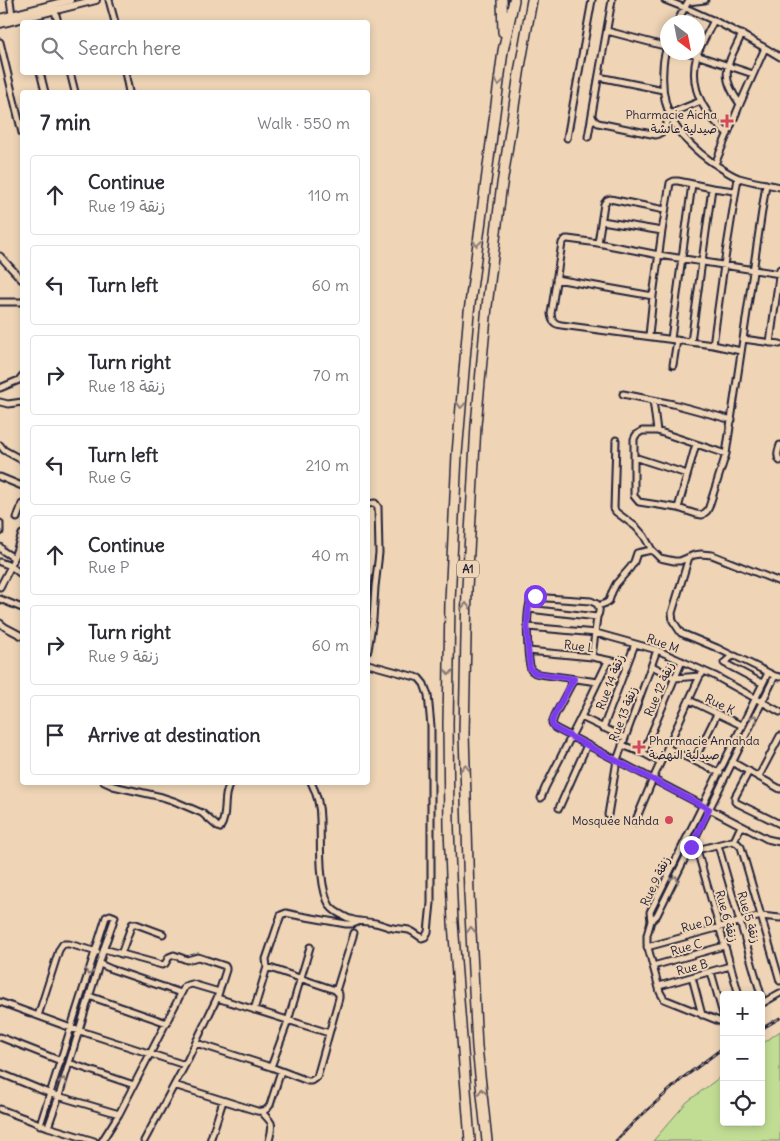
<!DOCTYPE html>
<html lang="en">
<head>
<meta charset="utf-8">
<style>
  body { margin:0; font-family:Delius,"Playpen Sans Arabic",sans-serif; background:#f7f7f7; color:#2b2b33 }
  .controls { position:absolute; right:15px; bottom:15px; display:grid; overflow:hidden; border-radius:5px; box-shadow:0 2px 8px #0003 }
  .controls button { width:45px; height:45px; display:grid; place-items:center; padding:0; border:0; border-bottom:1px solid #e1e1e2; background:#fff; color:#2b2b33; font:25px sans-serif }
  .compass { position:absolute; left:660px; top:15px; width:45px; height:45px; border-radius:50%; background:#fff; box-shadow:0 2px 8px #0003; rotate:148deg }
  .stop { position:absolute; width:15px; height:15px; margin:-11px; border:4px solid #7c3aed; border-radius:50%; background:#fff }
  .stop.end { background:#7c3aed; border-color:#fff; box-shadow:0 1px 5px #0008 }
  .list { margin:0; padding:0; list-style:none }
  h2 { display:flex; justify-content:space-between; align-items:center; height:65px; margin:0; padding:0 20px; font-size:21px }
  h2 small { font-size:16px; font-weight:400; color:#7c7c81 }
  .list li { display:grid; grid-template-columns:32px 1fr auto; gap:15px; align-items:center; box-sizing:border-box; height:80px; margin:0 10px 10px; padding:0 10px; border:1px solid #e1e1e2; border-radius:5px }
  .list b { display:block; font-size:19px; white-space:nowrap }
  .list p { margin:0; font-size:16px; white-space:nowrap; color:#7c7c81 }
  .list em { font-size:16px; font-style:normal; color:#7c7c81 }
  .icon { flex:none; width:28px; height:28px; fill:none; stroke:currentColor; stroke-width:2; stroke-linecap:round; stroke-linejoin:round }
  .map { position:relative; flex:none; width:780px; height:1141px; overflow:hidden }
  .search { position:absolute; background:#fff; box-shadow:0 2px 8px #0003; left:20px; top:20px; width:350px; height:55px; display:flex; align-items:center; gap:12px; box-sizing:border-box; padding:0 18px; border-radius:5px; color:#7c7c81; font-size:19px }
  .panel { position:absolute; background:#fff; box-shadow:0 2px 8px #0003; left:20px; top:90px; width:350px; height:695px; border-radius:5px }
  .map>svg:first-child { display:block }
  .green { fill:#c1dd94; stroke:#728068 }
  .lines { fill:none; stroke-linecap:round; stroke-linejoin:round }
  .minor-casing { stroke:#22223b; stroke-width:9 }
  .tertiary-casing { stroke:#22223b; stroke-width:10 }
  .motorway-casing { stroke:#22223b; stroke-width:12 }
  .minor { stroke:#efd5b6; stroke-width:5 }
  .tertiary { stroke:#efd5b6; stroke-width:6 }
  .motorway { stroke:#efd5b6; stroke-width:9 }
  .rail-casing { stroke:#22223b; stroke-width:3 }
  .rail { stroke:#efd5b6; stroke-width:1; stroke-dasharray:4; stroke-linecap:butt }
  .oneway { stroke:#887c78 }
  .route { stroke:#7c3aed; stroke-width:6 }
  .poi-dot { fill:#d1495b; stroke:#efd5b6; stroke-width:2 }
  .labels { text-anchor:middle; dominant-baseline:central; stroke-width:4; stroke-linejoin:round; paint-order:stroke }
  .shield { fill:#efd5b6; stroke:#605860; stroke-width:1 }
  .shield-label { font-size:11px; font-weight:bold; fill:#22223b }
  .poi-label { font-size:12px; fill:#22223b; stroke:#efd5b6; text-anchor:end }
  .street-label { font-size:12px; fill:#22223b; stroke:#efd5b6 }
</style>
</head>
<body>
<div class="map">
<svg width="780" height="1141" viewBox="0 0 780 1141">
  <rect width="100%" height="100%" fill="#efd5b6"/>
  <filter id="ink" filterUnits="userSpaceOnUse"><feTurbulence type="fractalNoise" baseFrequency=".02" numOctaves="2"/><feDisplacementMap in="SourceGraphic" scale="10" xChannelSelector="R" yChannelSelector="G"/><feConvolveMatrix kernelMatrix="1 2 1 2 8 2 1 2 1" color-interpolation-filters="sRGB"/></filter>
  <g filter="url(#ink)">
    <path class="green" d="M780 1031V1141H653L687 1102 724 1074V1122H761V1045Z"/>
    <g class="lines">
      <defs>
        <path id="minor" d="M10 0 12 15
          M109 0 115 22
          M665 0C706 15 743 34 780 57
          M688 2 705 0
          M54 8 58 22
          M714 20C709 31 701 44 697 55 688 88 704 114 728 134
          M677 22 689 0
          M607 31 668 47
          M0 42 22 133
          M668 44C665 52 663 62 663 70 660 113 679 139 713 163 721 168 730 175 739 178 752 182 767 184 780 187
          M687 52 753 74
          M40 72 45 92
          M70 72 75 92
          M125 72 129 92
          M599 77 663 90
          M740 104C718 74 728 64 742 34
          M669 114 701 101
          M592 116 594 120 598 123 656 135 662 132 670 117
          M588 137 612 0
          M567 138 592 0
          M715 164 740 104 765 48
          M602 221 662 231
          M598 243 604 204 607 200 610 199 665 210
          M0 256 22 280
          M556 279 653 296
          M0 302H22
          M649 336 653 296 662 231 670 183 674 181H678L712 188 735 191
          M671 339 692 184
          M743 339 780 344
          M691 342 712 188
          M770 343 780 269
          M713 345 724 265 738 178
          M741 351 713 345 561 325C554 324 552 321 551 314L562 243 566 239H568L598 243 659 255 780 274
          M673 365 677 340
          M0 388 19 380 22 376
          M623 394 673 404 732 420
          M653 400 657 431
          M0 402 8 404 22 402
          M616 440 614 509 616 512 636 527 644 536 652 550
          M0 445 4 450 22 460
          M780 445C778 451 776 456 780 461
          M726 454 657 431H642L636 435 634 439V496L639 502 678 508 696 514 702 515 707 511 709 507 726 454 766 184
          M634 457 687 474
          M0 477 22 486
          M368 504 375 503 378 507 379 553 375 587 373 619 368 650
          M678 508 696 444
          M17 518 22 504
          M0 523V532
          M0 547 3 551 14 558
          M689 557 672 613 673 621 681 633 717 648 733 656
          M0 562 11 566 22 575
          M0 587 11 566 22 534
          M0 599 22 608
          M598 606 606 603 609 601 612 592 616 584 630 568 634 562 637 553 652 550 660 558 674 561H680L694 555 701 554 712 555 780 582
          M529 609 597 617
          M0 623 5 627 22 636
          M528 627 596 633 657 650 715 676 780 712
          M528 651 592 657 627 664
          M592 657 597 617C600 612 600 608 597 604L591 601 532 597C525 610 527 656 531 670L535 673 539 674 598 682
          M652 666 675 678 700 676 702 674
          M574 679 555 715 552 723 555 728 767 839 780 842
          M762 683 724 663 731 657 735 656 775 676 780 677
          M689 700 743 726
          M581 717 625 738
          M603 728 635 644
          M622 745 643 753 660 762
          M667 748 720 773
          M643 753 682 661
          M694 761 717 714
          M732 762 780 789
          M749 771 735 797V802L780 824
          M759 776 780 736
          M104 782 113 786 162 797 174 801 202 813 218 827 220 828C229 814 221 797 231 782
          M311 782C317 794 320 806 320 819 321 842 318 886 330 906 333 910 338 913 342 915 353 922 363 921 375 923 381 924 387 927 393 928 398 929 404 929 409 930 414 932 417 935 422 938L425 937 428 932 431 903V726L428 695 424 684 419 678 368 664
          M541 798 545 788 581 717 608 661
          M559 808 587 745
          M608 815 617 760 657 650
          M635 822 653 779 700 676
          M734 841 741 826
          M718 845 761 995
          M696 849 697 850 739 995
          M697 850 732 841 737 843 741 847 780 981
          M651 921 657 915 775 676
          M647 947 761 916 780 918
          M104 949 162 965 165 964 169 957 174 955 187 960 198 957 225 966 226 968V970L219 992
          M121 954 132 924H136L163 934
          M100 964 111 969 181 993
          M653 966 724 946
          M711 972 724 1018
          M692 977 702 1015
          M659 986 730 966
          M336 991 354 933
          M89 996 167 1023
          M217 998 329 1033
          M0 1002 71 1028 185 1065
          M761 1004 780 993
          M254 1010 267 967 266 959 281 915 286 913 295 915 346 924H353L358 922
          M38 1016 59 950 63 944H69L97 952
          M724 1023 664 999 660 992 647 944V935L651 921 650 912 768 673
          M0 1037 61 1061
          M196 1043 271 1067 308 1081H311L317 1077 339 998V994L335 990 267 967
          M69 1063 134 1085
          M271 1067 288 1021 310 947
          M0 1073 51 1094 119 1114
          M174 1085 257 1111C264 1112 267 1110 270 1105L281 1071
          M0 1109 48 1127 94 1141
          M262 1112C265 1116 269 1119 271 1123 273 1128 270 1136 269 1141
          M40 1125 106 917 110 915 115 917 105 945 59 1096 48 1127
          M102 1141 119 1114 134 1085 185 986 192 984 219 992 217 998 185 1065 144 1141
          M210 1141 223 1101"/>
        <path id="tertiary" d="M0 18 70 0
          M0 24 96 0"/>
        <path id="motorway" d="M502 0 503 32
          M470 1141 453 923 449 828 448 724 450 601 457 454 469 312 503 51 514 0
          M487 1141 477 1047 469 894 464 734 467 588 476 425 487 306 501 191 520 67 532 0"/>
      </defs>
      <use href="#minor" class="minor-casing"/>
      <use href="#tertiary" class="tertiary-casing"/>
      <use href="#motorway" class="motorway-casing"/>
      <use href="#minor" class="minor"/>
      <use href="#tertiary" class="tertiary"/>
      <use href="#motorway" class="motorway"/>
      <defs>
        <path id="rail" d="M761 1029 780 1018
          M616 1141 633 1123 683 1078 724 1047"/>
      </defs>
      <use href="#rail" class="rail-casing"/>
      <use href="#rail" class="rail"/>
    </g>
    <defs><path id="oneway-chevron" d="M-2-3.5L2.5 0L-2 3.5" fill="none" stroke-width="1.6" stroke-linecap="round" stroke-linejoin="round" transform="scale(1.25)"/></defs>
    <g class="oneway">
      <use href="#oneway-chevron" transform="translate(499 82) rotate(98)"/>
      <use href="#oneway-chevron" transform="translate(477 243) rotate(97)"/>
      <use href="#oneway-chevron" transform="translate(461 405) rotate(95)"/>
      <use href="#oneway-chevron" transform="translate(466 606) rotate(-89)"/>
      <use href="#oneway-chevron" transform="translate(449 672) rotate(91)"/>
      <use href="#oneway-chevron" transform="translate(754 718) rotate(-64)"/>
      <use href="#oneway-chevron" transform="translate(465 768) rotate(-92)"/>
      <use href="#oneway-chevron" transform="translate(675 879) rotate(-64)"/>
      <use href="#oneway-chevron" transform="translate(471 930) rotate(-93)"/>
      <use href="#oneway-chevron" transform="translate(89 972) rotate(108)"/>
      <use href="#oneway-chevron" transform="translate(63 1081) rotate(-73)"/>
      <use href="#oneway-chevron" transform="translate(482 1092) rotate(-96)"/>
    </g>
  </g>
  <g class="lines" filter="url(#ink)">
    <path class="route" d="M535 596H533C524 609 528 653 530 669L535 673 574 679C570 686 551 718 552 724 553 727 556 729 558 730L709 809 691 847"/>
  </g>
  <g class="poi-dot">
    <path d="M724.5 113.5h5v5h5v5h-5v5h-5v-5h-5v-5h5z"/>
    <path d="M636.5 739.5h5v5h5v5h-5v5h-5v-5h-5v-5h5z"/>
    <circle cx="669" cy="820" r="5"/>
  </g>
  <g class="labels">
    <rect class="shield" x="457" y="560.5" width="22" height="17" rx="4"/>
    <g class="shield-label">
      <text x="468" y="569">A1</text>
    </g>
    <g class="poi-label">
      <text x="717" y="114">Pharmacie Aicha<tspan x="717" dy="14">صيدلية عائشة</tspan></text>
      <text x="649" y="740" text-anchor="start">Pharmacie Annahda<tspan x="649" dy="14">صيدلية النهضة</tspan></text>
      <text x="659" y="820">Mosquée Nahda</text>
    </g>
    <g class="street-label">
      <text transform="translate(663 643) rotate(20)">Rue M</text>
      <text transform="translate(579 646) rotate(7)">Rue L</text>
      <text transform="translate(610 682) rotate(-69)">Rue 14 زنقة</text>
      <text transform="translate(659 689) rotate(-67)">Rue 12 زنقة</text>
      <text transform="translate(720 704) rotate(26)">Rue K</text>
      <text transform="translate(623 714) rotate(-69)">Rue 13 زنقة</text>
      <text transform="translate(655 881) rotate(-65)">Rue 9 زنقة</text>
      <text transform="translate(727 916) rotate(74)">Rue 6 زنقة</text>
      <text transform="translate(749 917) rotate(74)">Rue 5 زنقة</text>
      <text transform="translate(697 924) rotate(-15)">Rue D</text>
      <text transform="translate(686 947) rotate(-16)">Rue C</text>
      <text transform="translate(692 967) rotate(-15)">Rue B</text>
    </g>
  </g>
</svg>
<div class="controls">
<button>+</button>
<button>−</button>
<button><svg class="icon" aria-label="locate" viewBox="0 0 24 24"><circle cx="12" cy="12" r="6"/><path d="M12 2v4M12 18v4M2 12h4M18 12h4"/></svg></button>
</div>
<svg class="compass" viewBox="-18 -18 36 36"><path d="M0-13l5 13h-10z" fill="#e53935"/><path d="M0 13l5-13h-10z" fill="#7c7c81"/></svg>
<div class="stop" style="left:535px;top:596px"></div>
<div class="stop end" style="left:691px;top:847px"></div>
<div class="search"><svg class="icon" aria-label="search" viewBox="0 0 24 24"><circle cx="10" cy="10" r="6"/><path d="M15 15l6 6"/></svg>Search here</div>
<section class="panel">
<h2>7 min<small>Walk · 550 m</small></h2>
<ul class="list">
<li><svg class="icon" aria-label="ahead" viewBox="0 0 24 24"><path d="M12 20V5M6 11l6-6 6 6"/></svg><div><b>Continue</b><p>Rue 19 زنقة</p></div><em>110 m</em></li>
<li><svg class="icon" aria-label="left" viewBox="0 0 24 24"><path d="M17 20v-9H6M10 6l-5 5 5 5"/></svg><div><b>Turn left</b></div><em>60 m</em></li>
<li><svg class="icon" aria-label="right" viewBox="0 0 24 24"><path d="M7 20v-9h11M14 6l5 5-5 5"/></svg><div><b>Turn right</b><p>Rue 18 زنقة</p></div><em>70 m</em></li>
<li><svg class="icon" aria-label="left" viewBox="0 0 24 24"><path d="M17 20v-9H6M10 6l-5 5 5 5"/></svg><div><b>Turn left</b><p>Rue G</p></div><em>210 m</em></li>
<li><svg class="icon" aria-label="ahead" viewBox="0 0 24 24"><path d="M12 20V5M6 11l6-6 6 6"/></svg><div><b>Continue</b><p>Rue P</p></div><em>40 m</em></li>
<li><svg class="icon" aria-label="right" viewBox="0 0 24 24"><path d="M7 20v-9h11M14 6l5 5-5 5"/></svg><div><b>Turn right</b><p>Rue 9 زنقة</p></div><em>60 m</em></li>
<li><svg class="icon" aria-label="arrive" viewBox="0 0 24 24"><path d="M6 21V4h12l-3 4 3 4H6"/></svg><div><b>Arrive at destination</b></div></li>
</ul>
</section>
</div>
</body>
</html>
